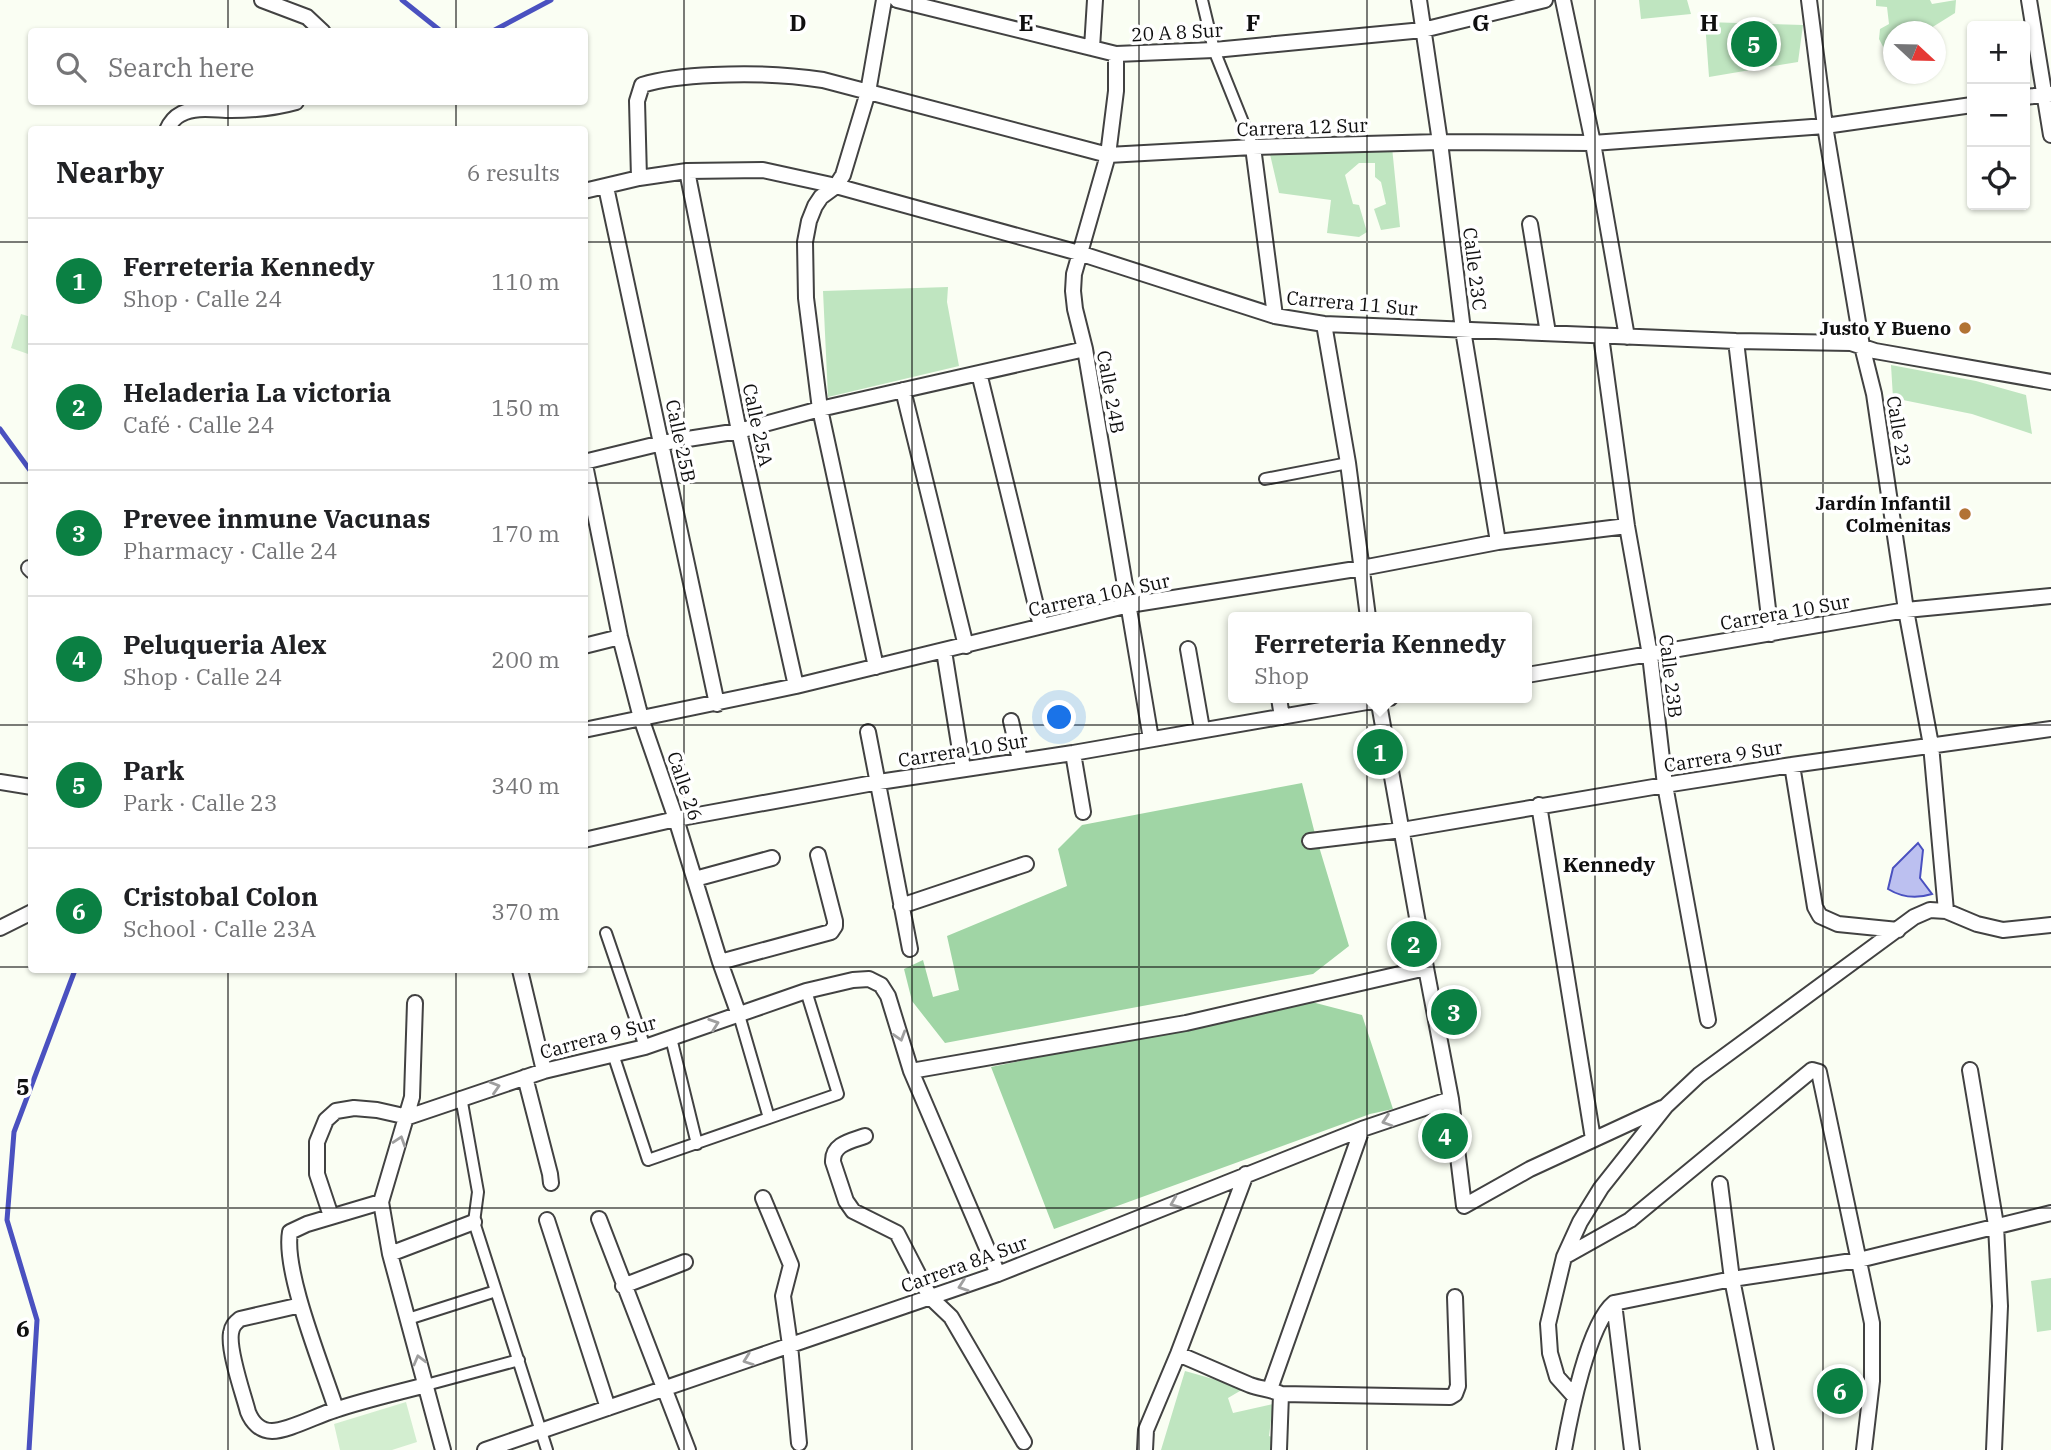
<!DOCTYPE html>
<html lang="en">
<head>
<meta charset="utf-8">
<style>
  body { margin:0; font-family:"IBM Plex Serif",serif; background:#f6f6f6; color:#202124 }
  .controls { position:absolute; right:21px; top:21px; display:grid; overflow:hidden; border-radius:7px; box-shadow:0 2px 5px #0004 }
  .controls button { width:63px; height:63px; display:grid; place-items:center; padding:0; border:0; border-bottom:2px solid #e0e0e0; background:#fff; color:#202124; font:35px sans-serif }
  .compass { position:absolute; left:1883px; top:21px; width:63px; height:63px; border-radius:50%; background:#fff; box-shadow:0 2px 5px #0004; rotate:112deg }
  .you { position:absolute; left:1060px; top:718px; width:24px; height:24px; margin:-18px; border:5px solid #fff; border-radius:50%; background:#1a73e8; box-shadow:0 0 0 10px #1a73e833 }
  .badge { display:grid; place-items:center; width:46px; height:46px; border-radius:50%; background:#0b8043; color:#fff; font-size:23px; font-weight:700 }
  .pin { position:absolute; translate:-50% -50%; border:4px solid #fff; box-shadow:0 2px 7px #0006 }
  .popup { position:absolute; left:1228px; top:612px; width:304px; height:91px; box-sizing:border-box; display:grid; place-content:center; border-radius:7px; background:#fff; filter:drop-shadow(0 2px 5px #0005); font-size:23px; white-space:nowrap; color:#757577 }
  .popup b { font-size:26px; color:#202124 }
  .popup::after { content:''; position:absolute; left:50%; top:100%; margin-left:-14px; border:14px solid transparent; border-top-color:#fff }
  .list { margin:0; padding:0; list-style:none }
  h2 { display:flex; justify-content:space-between; align-items:center; height:91px; margin:0; padding:0 28px; font-size:30px }
  h2 small { font-size:23px; font-weight:400; color:#757577 }
  .list li { display:grid; grid-template-columns:46px 1fr auto; gap:21px; align-items:center; box-sizing:border-box; height:126px; padding:0 28px; border-top:2px solid #e0e0e0 }
  .list b { display:block; font-size:26px; white-space:nowrap }
  .list p { margin:0; font-size:23px; white-space:nowrap; color:#757577 }
  .list em { font-size:23px; font-style:normal; color:#757577 }
  .icon { flex:none; width:38px; height:38px; fill:none; stroke:currentColor; stroke-width:2; stroke-linecap:round; stroke-linejoin:round }
  .map { position:relative; flex:none; width:2051px; height:1450px; overflow:hidden }
  .search { position:absolute; background:#fff; box-shadow:0 2px 5px #0004; left:28px; top:28px; width:560px; height:77px; display:flex; align-items:center; gap:18px; box-sizing:border-box; padding:0 24px; border-radius:7px; color:#757577; font-size:26px }
  .panel { position:absolute; background:#fff; box-shadow:0 2px 5px #0004; left:28px; top:126px; width:560px; height:847px; border-radius:7px }
  .map>svg:first-child { display:block }
  .green { fill:#bfe5c0 }
  .forest { fill:#a0d5a5 }
  .pitch { fill:#d3eed0 }
  .water { fill:#bcc0f0; stroke:#4a51c0; stroke-width:2 }
  .lines { fill:none; stroke-linecap:round; stroke-linejoin:round }
  .stream { stroke:#4a51c0; stroke-width:5 }
  .pedestrian-casing { stroke:#424242; stroke-width:14 }
  .minor-casing { stroke:#424242; stroke-width:18 }
  .pedestrian { stroke:#fff; stroke-width:10 }
  .minor { stroke:#fff; stroke-width:14 }
  .oneway { stroke:#9f9f9f }
  .grid { fill:none; stroke:#0f0f0f; stroke-width:2; stroke-opacity:0.55 }
  .poi-dot { fill:#b27335; stroke:#fff; stroke-width:2.5 }
  .labels { text-anchor:middle; dominant-baseline:central; stroke-width:7; stroke-linejoin:round; paint-order:stroke }
  .street-label { font-size:19px; fill:#0f0f0f; stroke:#fff }
  .poi-label { font-size:19px; font-weight:bold; fill:#0f0f0f; stroke:#fff; text-anchor:end }
  .neighbourhood-label { font-size:21px; font-weight:bold; fill:#0f0f0f; stroke:#fff }
  .grid-label { font-size:23px; text-anchor:middle; font-weight:bold; fill:#0f0f0f; stroke:#fff; stroke-width:7; stroke-linejoin:round; paint-order:stroke }
</style>
</head>
<body>
<div class="map">
<svg width="2051" height="1450" viewBox="0 0 2051 1450">
  <rect width="100%" height="100%" fill="#fafef3"/>
  <path class="green" d="M1639 0H1687L1691 14 1641 19Z
    M1876 0H1930L1932 4 1956 0 1955 13 1931 28 1930 31 1894 32 1893 56 1889 58 1879 39 1880 29 1889 24 1887 7 1876 6Z
    M1705 22 1803 25 1798 62 1709 77Z
    M1392 147 1400 227 1381 230 1374 209 1386 204 1381 182 1375 177V163H1359L1345 175 1353 204 1359 205 1367 232 1359 237 1327 233 1331 200 1279 193 1269 150Z
    M948 287 947 302 959 366 828 397 823 291Z
    M1891 365 1976 381 2026 395 2032 434 1972 414 1893 398Z
    M2051 1278V1330L2037 1332 2031 1281Z
    M1185 1371 1245 1388 1228 1398 1233 1413 1273 1404 1269 1436 1285 1441 1286 1450H1161Z"/>
  <path class="forest" d="M1302 783 1314 830 1349 946 1313 974 945 1043 912 1001 904 969 923 960 933 997 959 990 947 936 1067 886 1058 849 1082 825Z
    M1304 1000 1362 1015 1393 1109 1370 1114 1054 1229 991 1067 1302 1003Z"/>
  <path class="pitch" d="M21 314 31 317V355L11 348Z
    M406 1402 417 1442 392 1450H340L334 1424Z"/>
  <path class="water" d="M1918 843 1923 850 1920 878 1932 894C1916 899 1901 897 1888 889L1893 868Z"/>
  <g class="lines">
    <path class="stream" d="M402 0 442 32
      M491 32 551 0
      M0 429 32 473
      M29 1450 37 1320 7 1220 14 1132 75 970"/>
    <defs>
      <path id="pedestrian" d="M1202 0 1214 50 1253 147
        M1265 479 1348 463
        M606 933 645 1047
        M739 1015 769 1118
        M671 1038 697 1144
        M613 1054 648 1160 838 1094 806 991
        M461 1097 478 1192 474 1222 547 1450
        M408 1319 496 1291
        M426 1385 519 1360"/>
      <path id="minor" d="M262 0 307 17 323 32
        M897 0 1116 54 1214 50 1423 30 1545 0
        M1419 0 1440 142 1463 330 1498 542
        M1563 0 1593 143 1627 337
        M1809 0 1825 126 1862 346 1874 394 1906 610 1931 745 1946 911
        M2029 0 2051 135
        M1092 48 1095 0
        M1116 54V91L1108 155 1074 274 1073 291 1075 309 1085 349 1151 739
        M2025 97 2051 94
        M167 130C170 123 175 117 181 114 196 106 215 110 231 110 253 110 275 108 296 102
        M1253 147 1275 316
        M687 171 739 431 796 686
        M639 178 637 101 642 85C665 78 688 76 713 75 752 73 784 74 823 80L1108 155 1253 147 1440 142 1593 143 1825 126 1972 105
        M606 187 717 704
        M584 191 639 178 687 171 763 170 836 186 1079 253 1275 316 1324 324 1736 341 1851 343 1875 351 2051 382
        M1530 224 1548 333
        M1324 324 1348 463 1368 617
        M1601 336 1627 526 1650 655 1665 785 1708 1020
        M1736 341 1771 634
        M979 373 1041 626
        M903 390 966 646
        M584 460 620 637 641 718 676 819 720 962 739 1015
        M584 462 662 443 739 431 820 409 1085 349
        M29 568 32 571
        M584 646 620 637
        M1188 649 1202 729
        M944 651 963 769
        M876 667 820 409 806 298 805 242 809 221 815 206 821 197 836 186 843 175 868 92 884 0
        M1527 675 1906 610 2051 596
        M1279 698 1282 717
        M1378 698 1426 968 1451 1099 1464 1206 1530 1169 1662 1108
        M1011 721 1020 760
        M584 730 796 686 1129 605 1362 568 1498 542 1627 526
        M868 732 910 949
        M1073 753 1083 812
        M1792 765 1815 907 1820 916 1838 924 1898 930
        M0 782 32 787
        M1539 805 1593 1139
        M584 840 676 819 879 782 1073 753 1390 698
        M1310 841 1402 830 1665 785 1792 765 2051 729
        M695 879 772 858
        M901 906 1026 864
        M0 928 32 912
        M720 962 831 932 835 926V921L818 855
        M520 970 544 1071
        M415 1003 412 1097 381 1202 390 1254 443 1450
        M1970 1070 1996 1225 2000 1306 1994 1450
        M911 1071 1186 1023 1426 968
        M525 1077 550 1174 551 1183
        M865 1136C851 1141 832 1144 833 1162L846 1201 853 1211 897 1233 930 1297 951 1317 1024 1442
        M1720 1184 1732 1279 1766 1450
        M763 1198 791 1265 783 1296 790 1345 799 1443
        M331 1216 317 1174V1142L326 1120 336 1111 354 1108 377 1110 408 1117 544 1071 645 1047 806 991 853 980 869 979 881 985 888 996 911 1071 998 1274
        M599 1219 688 1450
        M547 1220 608 1408
        M390 1254 474 1222
        M1564 1257 1630 1220 1812 1070 1819 1072 1872 1323V1381L1864 1450
        M623 1286 685 1262
        M1614 1303 1632 1450
        M301 1305 240 1319C235 1323 232 1326 231 1333 228 1351 243 1393 248 1412 252 1422 260 1431 272 1431 288 1431 318 1415 335 1410 365 1400 396 1393 426 1385
        M1178 1354C1202 1364 1226 1375 1250 1385 1261 1389 1271 1389 1281 1394L1450 1397 1455 1394 1458 1386 1455 1297
        M1270 1389 1362 1129
        M1574 1396 1557 1377 1550 1353 1548 1324 1564 1257 1580 1222 1601 1188 1666 1106 1699 1075 1914 917 1930 910 1946 911 1977 924 2003 930 2051 925
        M336 1409C323 1368 283 1272 290 1232L307 1224 381 1202
        M485 1450 998 1274 1362 1129 1451 1099
        M1145 1450 1146 1430 1178 1354 1246 1174
        M1279 1450 1281 1394
        M1564 1450C1570 1416 1588 1324 1614 1303L1732 1279 1859 1260 2051 1213"/>
    </defs>
    <use href="#pedestrian" class="pedestrian-casing"/>
    <use href="#minor" class="minor-casing"/>
    <use href="#pedestrian" class="pedestrian"/>
    <use href="#minor" class="minor"/>
  </g>
  <defs><path id="oneway-chevron" d="M-2-3.5L2.5 0L-2 3.5" fill="none" stroke-width="1.6" stroke-linecap="round" stroke-linejoin="round" transform="scale(1.75)"/></defs>
  <g class="oneway">
    <use href="#oneway-chevron" transform="translate(714 1024) rotate(-19)"/>
    <use href="#oneway-chevron" transform="translate(900 1036) rotate(73)"/>
    <use href="#oneway-chevron" transform="translate(495 1087) rotate(-17)"/>
    <use href="#oneway-chevron" transform="translate(1387 1121) rotate(162)"/>
    <use href="#oneway-chevron" transform="translate(400 1141) rotate(-72)"/>
    <use href="#oneway-chevron" transform="translate(1175 1203) rotate(158)"/>
    <use href="#oneway-chevron" transform="translate(963 1286) rotate(161)"/>
    <use href="#oneway-chevron" transform="translate(419 1360) rotate(-105)"/>
    <use href="#oneway-chevron" transform="translate(748 1360) rotate(160)"/>
  </g>
  <path class="grid" d="M228 0V32M456 0V32M684 0V1450M912 0V1450M1139 0V1450M1367 0V1450M1595 0V1450M1823 0V1450M228 102V130M456 102V130M0 242H32M584 242H2051M0 483H32M584 483H2051M0 725H32M584 725H2051M0 967H32M584 967H2051M228 970V1450M456 970V1450M0 1208H2051"/>
  <g class="poi-dot">
    <circle cx="1965" cy="328" r="7"/>
    <circle cx="1965" cy="514" r="7"/>
  </g>
  <g class="labels">
    <g class="street-label">
      <text transform="translate(1177 32) rotate(-3)">20 A 8 Sur</text>
      <text transform="translate(1302 127) rotate(-2)">Carrera 12 Sur</text>
      <text transform="translate(1475 269) rotate(83)">Calle 23C</text>
      <text transform="translate(1352 303) rotate(5)">Carrera 11 Sur</text>
      <text transform="translate(1111 392) rotate(80)">Calle 24B</text>
      <text transform="translate(758 425) rotate(78)">Calle 25A</text>
      <text transform="translate(1899 431) rotate(81)">Calle 23</text>
      <text transform="translate(681 441) rotate(78)">Calle 25B</text>
      <text transform="translate(1099 595) rotate(-12)">Carrera 10A Sur</text>
      <text transform="translate(1785 612) rotate(-10)">Carrera 10 Sur</text>
      <text transform="translate(1671 676) rotate(83)">Calle 23B</text>
      <text transform="translate(963 750) rotate(-9)">Carrera 10 Sur</text>
      <text transform="translate(1723 756) rotate(-9)">Carrera 9 Sur</text>
      <text transform="translate(685 786) rotate(71)">Calle 26</text>
      <text transform="translate(598 1037) rotate(-15)">Carrera 9 Sur</text>
      <text transform="translate(964 1264) rotate(-20)">Carrera 8A Sur</text>
    </g>
    <g class="poi-label">
      <text x="1951" y="328">Justo Y Bueno</text>
      <text x="1951" y="503">Jardín Infantil<tspan x="1951" dy="22">Colmenitas</tspan></text>
    </g>
    <g class="neighbourhood-label">
      <text x="1609" y="864">Kennedy</text>
    </g>
  </g>
  <g class="grid-label">
    <text x="798" y="31">D</text>
    <text x="1026" y="31">E</text>
    <text x="1253" y="31">F</text>
    <text x="1481" y="31">G</text>
    <text x="1709" y="31">H</text>
    <text x="23" y="1095">5</text>
    <text x="23" y="1337">6</text>
  </g>
</svg>
<div class="controls">
<button>+</button>
<button>−</button>
<button><svg class="icon" aria-label="locate" viewBox="0 0 24 24"><circle cx="12" cy="12" r="6"/><path d="M12 2v4M12 18v4M2 12h4M18 12h4"/></svg></button>
</div>
<svg class="compass" viewBox="-18 -18 36 36"><path d="M0-13l5 13h-10z" fill="#e53935"/><path d="M0 13l5-13h-10z" fill="#757577"/></svg>
<div class="you"></div>
<div class="pin badge" style="left:1380px;top:752px">1</div>
<div class="popup"><b>Ferreteria Kennedy</b>Shop</div>
<div class="pin badge" style="left:1414px;top:944px">2</div>
<div class="pin badge" style="left:1454px;top:1012px">3</div>
<div class="pin badge" style="left:1445px;top:1136px">4</div>
<div class="pin badge" style="left:1754px;top:44px">5</div>
<div class="pin badge" style="left:1840px;top:1391px">6</div>
<div class="search"><svg class="icon" aria-label="search" viewBox="0 0 24 24"><circle cx="10" cy="10" r="6"/><path d="M15 15l6 6"/></svg>Search here</div>
<section class="panel">
<h2>Nearby<small>6 results</small></h2>
<ul class="list">
<li><span class="badge">1</span><div><b>Ferreteria Kennedy</b><p>Shop · Calle 24</p></div><em>110 m</em></li>
<li><span class="badge">2</span><div><b>Heladeria La victoria</b><p>Café · Calle 24</p></div><em>150 m</em></li>
<li><span class="badge">3</span><div><b>Prevee inmune Vacunas</b><p>Pharmacy · Calle 24</p></div><em>170 m</em></li>
<li><span class="badge">4</span><div><b>Peluqueria Alex</b><p>Shop · Calle 24</p></div><em>200 m</em></li>
<li><span class="badge">5</span><div><b>Park</b><p>Park · Calle 23</p></div><em>340 m</em></li>
<li><span class="badge">6</span><div><b>Cristobal Colon</b><p>School · Calle 23A</p></div><em>370 m</em></li>
</ul>
</section>
</div>
</body>
</html>
